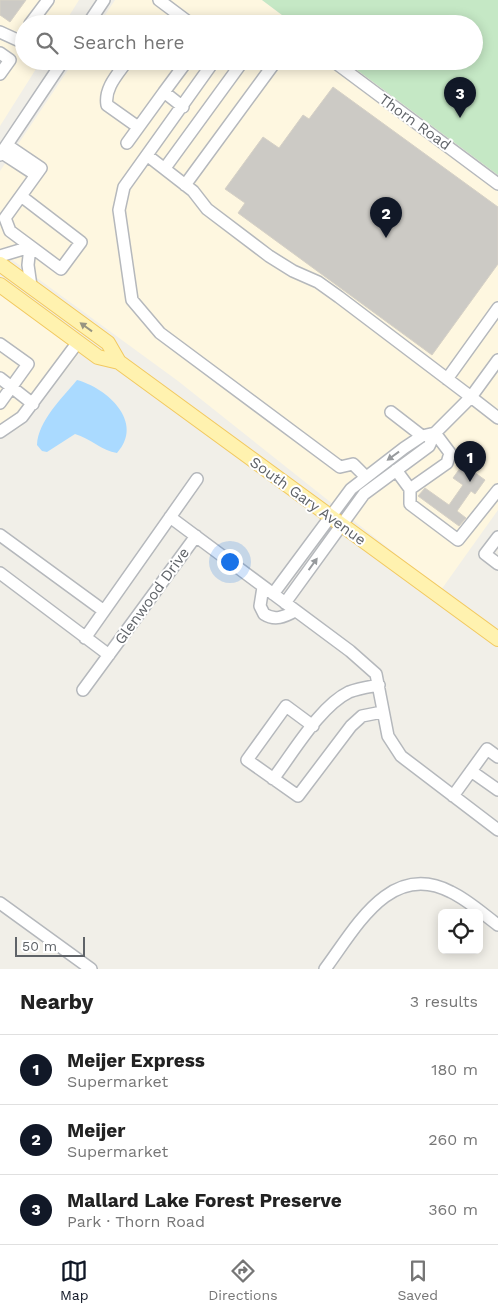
<!DOCTYPE html>
<html lang="en">
<head>
<meta charset="utf-8">
<style>
  body { margin:0; font-family:"Work Sans",sans-serif; background:#f2f2f2; color:#222 }
  .controls { position:absolute; right:15px; bottom:15px; display:grid; overflow:hidden; border-radius:8px; box-shadow:0 2px 12px #0003 }
  .controls button { width:45px; height:45px; display:grid; place-items:center; padding:0; border:0; border-bottom:1px solid #e0e0e0; background:#fff; color:#222; font:25px sans-serif }
  .scale { position:absolute; left:15px; bottom:12px; width:70px; box-sizing:border-box; padding-left:5px; border:2px solid #5f6368; border-top:0; font-size:14px; line-height:18px; white-space:nowrap; color:#5f6368; -webkit-text-stroke:4px #fff; paint-order:stroke }
  .you { position:absolute; left:229px; top:561px; width:18px; height:18px; margin:-12px; border:4px solid #fff; border-radius:50%; background:#1a73e8; box-shadow:0 0 0 8px #1a73e833 }
  .badge { display:grid; place-items:center; width:32px; height:32px; border-radius:50%; background:#111827; color:#fff; font-size:16px; font-weight:700 }
  .pin { position:absolute; translate:-50% -41px; filter:drop-shadow(0 1px 2px #0008) }
  .pin::after { content:''; position:absolute; top:26px; width:18px; height:15px; background:inherit; clip-path:polygon(0 0,100% 0,50% 100%) }
  .list { margin:0; padding:0; list-style:none }
  h2 { display:flex; justify-content:space-between; align-items:center; height:65px; margin:0; padding:0 20px; font-size:21px }
  h2 small { font-size:16px; font-weight:400; color:#767676 }
  .list li { display:grid; grid-template-columns:32px 1fr auto; gap:15px; align-items:center; box-sizing:border-box; height:70px; padding:0 20px; border-top:1px solid #e0e0e0 }
  .list b { display:block; font-size:19px; white-space:nowrap }
  .list p { margin:0; font-size:16px; white-space:nowrap; color:#767676 }
  .list em { font-size:16px; font-style:normal; color:#767676 }
  .icon { flex:none; width:28px; height:28px; fill:none; stroke:currentColor; stroke-width:2; stroke-linecap:round; stroke-linejoin:round }
  .map { position:relative; flex:none; width:498px; height:969px; overflow:hidden }
  .search { position:absolute; background:#fff; box-shadow:0 2px 12px #0003; left:15px; right:15px; top:15px; height:55px; display:flex; align-items:center; gap:12px; box-sizing:border-box; padding:0 18px; border-radius:28px; color:#767676; font-size:19px }
  .sheet { height:275px; background:#fff }
  nav { display:flex; justify-content:space-around; align-items:center; box-sizing:border-box; height:70px; border-top:1px solid #e0e0e0; background:#fff; font-size:14px; color:#767676 }
  nav a { display:grid; justify-items:center; gap:2px }
  nav .on { color:#111827 }
  .map>svg:first-child { display:block }
  .commercial { fill:#fef7e0 }
  .green { fill:#c5e8c5 }
  .water { fill:#aadaff }
  .building { fill:#cccac5; stroke:#d6d1c6 }
  .lines { fill:none; stroke-linecap:round; stroke-linejoin:round }
  .minor-casing { stroke:#b5b8bc; stroke-width:14 }
  .major-casing { stroke:#f2c960; stroke-width:16 }
  .minor { stroke:#fff; stroke-width:11 }
  .major { stroke:#fff2af; stroke-width:14 }
  .oneway { fill:#979581 }
  .oneway2 { fill:#979a9d }
  .labels { text-anchor:middle; dominant-baseline:central; stroke-width:4; stroke-linejoin:round; paint-order:stroke }
  .street-label { font-size:15px; fill:#5f6368; stroke:#fff }
</style>
</head>
<body>
<div class="map">
<svg width="498" height="969" viewBox="0 0 498 969">
  <rect width="100%" height="100%" fill="#f1efe8"/>
  <path class="commercial" d="M0 0H79L64 24H24V61H41L0 126Z
    M115 0H262L294 24H99Z
    M74 61H345L498 175V510L441 590 178 381 0 251V171Z
    M0 292 81 351 21 427 0 437Z"/>
  <path class="green" d="M262 0H498V175L345 61H474V24H294Z"/>
  <path class="water" d="M77 380C107 388 145 422 117 453 102 451 90 438 75 434L47 452 42 451 37 445C38 421 62 398 77 380Z"/>
  <path class="building" d="M0 0H26L10 22 0 15Z
    M333 87 498 207V264L432 355 238 213 245 203 225 189 263 137 279 148 303 115 309 119Z
    M463 464 485 480 475 494 471 491 457 511 466 518 459 526 418 496 425 488 449 505 463 485 453 478Z"/>
  <g class="lines">
    <defs>
      <path id="minor" d="M159 0 191 24
        M30 24 48 0
        M88 24 104 0
        M0 32 24 43
        M0 53 10 60 0 74
        M127 61C118 74 104 88 107 105L138 127
        M214 61 124 187 119 210 132 300 160 333 340 467 353 464 365 476
        M333 61 498 184
        M164 92 187 61
        M127 143 164 92 183 107
        M7 145 41 168 5 218 10 231 61 269 81 242 21 196
        M2 153 36 175
        M0 155 63 61
        M148 156 193 191 207 209 269 256 293 271 318 282 339 297 471 397 435 433 429 446 364 494 285 603
        M165 168 243 61
        M185 185 276 61
        M0 256 30 247 28 265 31 286
        M0 344 28 364 0 403
        M498 360 471 397 498 418
        M0 378 33 404
        M447 379 498 308
        M391 412 422 436
        M0 432 22 417 78 342
        M396 470 410 489V504L458 540 498 490
        M410 489 447 463 450 453 435 433
        M170 517 350 651 376 674 388 736 401 756 498 830
        M0 535 104 611
        M498 537 485 554 498 564
        M0 573 109 655
        M263 587 260 606 264 614C275 621 284 617 295 611
        M273 594 351 489 404 448 422 436 435 433
        M85 638 197 479
        M83 690 196 536
        M313 726 286 706 247 760 298 796 351 726 362 716 382 712
        M471 771 498 790
        M273 779C293 753 320 706 349 692 359 688 368 687 379 685
        M453 796 487 749 498 757
        M0 903 91 969
        M325 969C355 929 390 860 451 892 468 900 483 914 498 925"/>
      <path id="major" d="M0 264 108 343 119 362
        M0 285 98 357 119 362 498 639"/>
    </defs>
    <use href="#minor" class="minor-casing"/>
    <use href="#major" class="major-casing"/>
    <use href="#minor" class="minor"/>
    <use href="#major" class="major"/>
  </g>
  <defs><path id="oneway-solid" d="M-6-.8H1V-3.2L6.5 0L1 3.2V.8H-6Z" transform="scale(1.25)"/></defs>
  <use class="oneway" href="#oneway-solid" transform="translate(86 327) rotate(-144)"/>
  <g class="oneway2">
    <use href="#oneway-solid" transform="translate(393 456) rotate(144)"/>
    <use href="#oneway-solid" transform="translate(313 564) rotate(-54)"/>
  </g>
  <g class="labels">
    <g class="street-label">
      <text transform="translate(415 122) rotate(36)">Thorn Road</text>
      <text transform="translate(308 501) rotate(36)">South Gary Avenue</text>
      <text transform="translate(152 596) rotate(-54)">Glenwood Drive</text>
    </g>
  </g>
</svg>
<div class="controls">
<button><svg class="icon" aria-label="locate" viewBox="0 0 24 24"><circle cx="12" cy="12" r="6"/><path d="M12 2v4M12 18v4M2 12h4M18 12h4"/></svg></button>
</div>
<div class="scale">50 m</div>
<div class="you"></div>
<div class="pin badge" style="left:470px;top:482px">1</div>
<div class="pin badge" style="left:386px;top:238px">2</div>
<div class="pin badge" style="left:460px;top:118px">3</div>
<div class="search"><svg class="icon" aria-label="search" viewBox="0 0 24 24"><circle cx="10" cy="10" r="6"/><path d="M15 15l6 6"/></svg>Search here</div>
</div>
<section class="sheet">
<h2>Nearby<small>3 results</small></h2>
<ul class="list">
<li><span class="badge">1</span><div><b>Meijer Express</b><p>Supermarket</p></div><em>180 m</em></li>
<li><span class="badge">2</span><div><b>Meijer</b><p>Supermarket</p></div><em>260 m</em></li>
<li><span class="badge">3</span><div><b>Mallard Lake Forest Preserve</b><p>Park · Thorn Road</p></div><em>360 m</em></li>
</ul>
</section>
<nav>
<a class="on"><svg class="icon" aria-label="map" viewBox="0 0 24 24"><path d="M3 6l6-2 6 2 6-2v14l-6 2-6-2-6 2zM9 4v14M15 6v14"/></svg>Map</a>
<a><svg class="icon" aria-label="directions" viewBox="0 0 24 24"><path d="M12 3l9 9-9 9-9-9zM9 14v-3h6M13 9l2 2-2 2"/></svg>Directions</a>
<a><svg class="icon" aria-label="saved" viewBox="0 0 24 24"><path d="M7 4h10v16l-5-4-5 4z"/></svg>Saved</a>
</nav>
</body>
</html>
